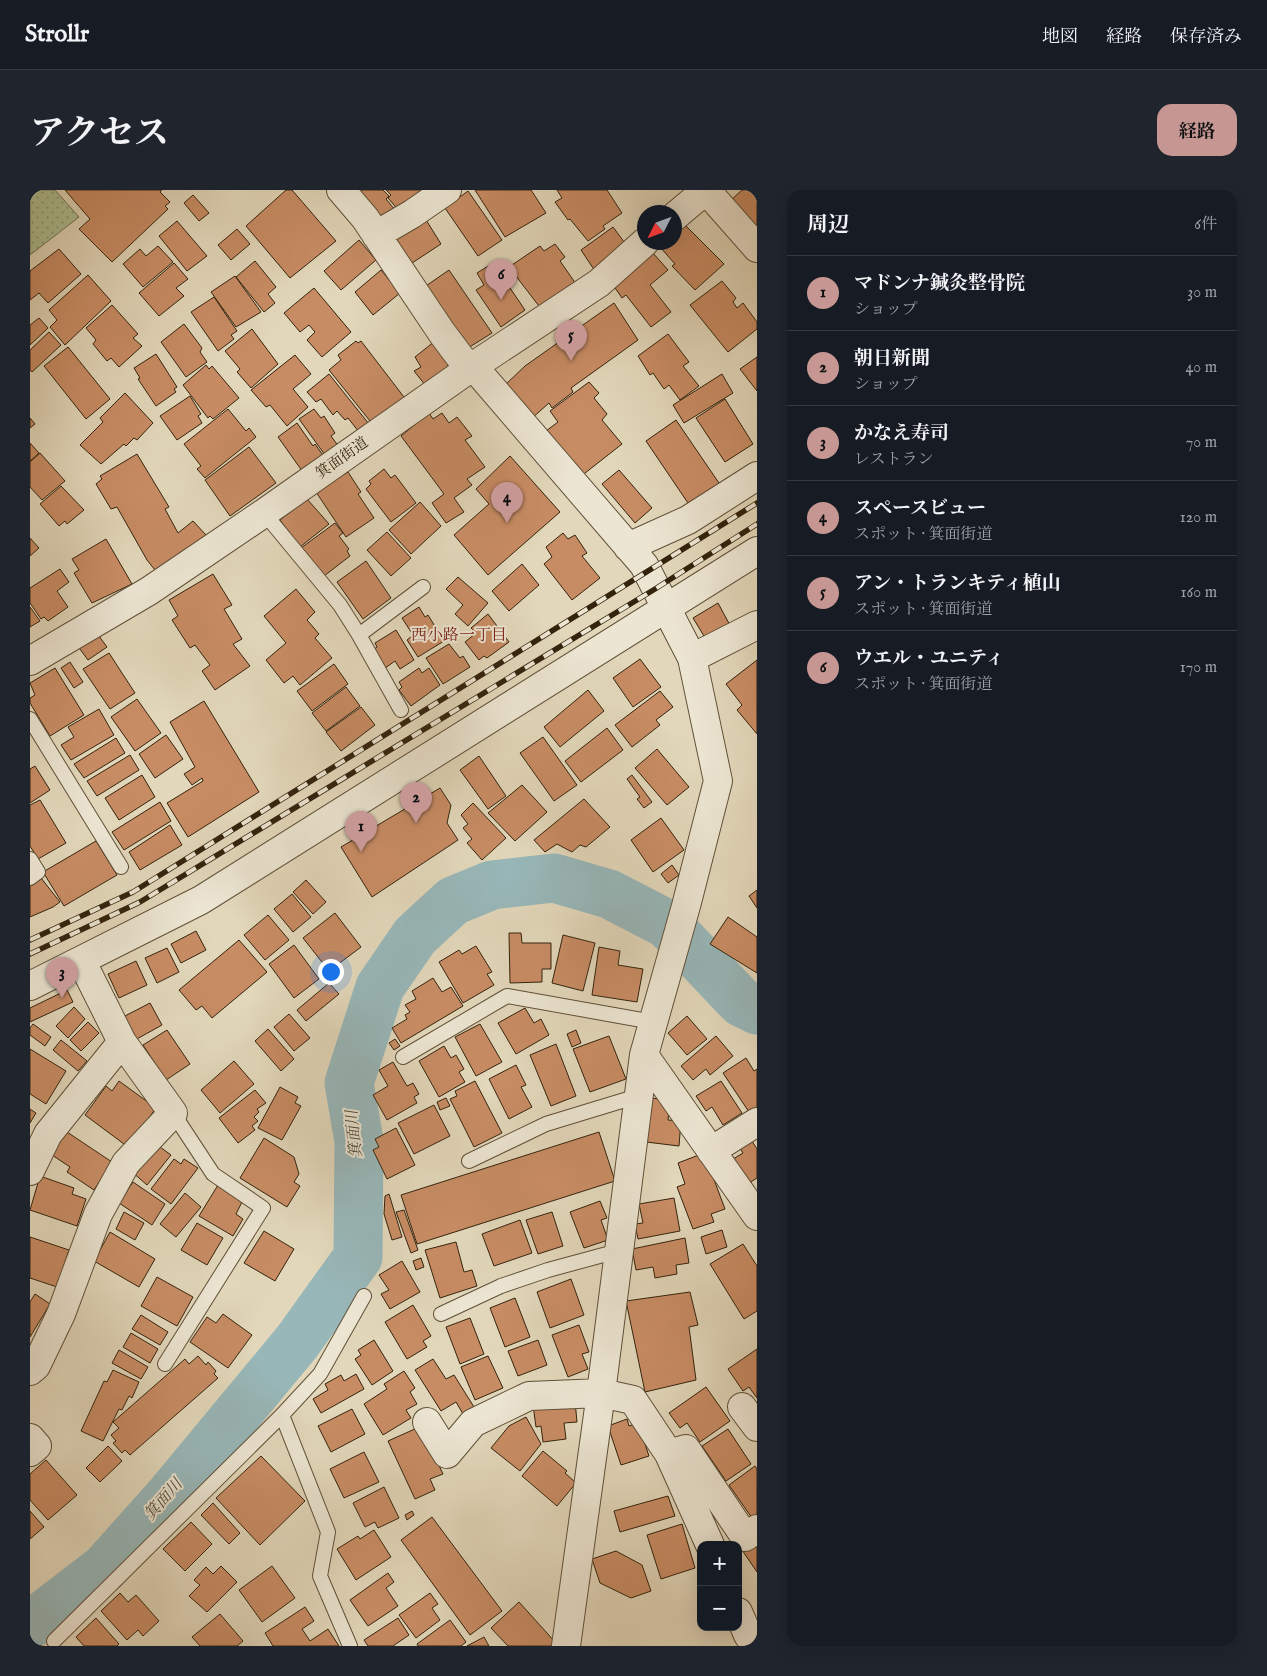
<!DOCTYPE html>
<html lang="ja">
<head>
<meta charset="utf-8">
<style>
  body { margin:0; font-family:"IM FELL English","Noto Serif JP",serif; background:#20242c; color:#f1f3f6 }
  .controls { position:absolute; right:15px; bottom:15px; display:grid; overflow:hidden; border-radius:10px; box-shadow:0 5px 20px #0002 }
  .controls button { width:45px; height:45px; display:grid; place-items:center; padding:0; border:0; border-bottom:1px solid #363941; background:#171b24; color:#f1f3f6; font:25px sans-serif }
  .compass { position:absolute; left:607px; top:15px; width:45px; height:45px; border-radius:50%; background:#171b24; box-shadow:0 5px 20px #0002; rotate:228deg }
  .you { position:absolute; left:300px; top:781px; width:18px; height:18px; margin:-12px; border:4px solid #fff; border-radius:50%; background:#1a73e8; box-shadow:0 0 0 8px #1a73e833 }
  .badge { display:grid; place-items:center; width:32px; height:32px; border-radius:50%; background:#c59692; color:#111; font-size:16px; font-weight:700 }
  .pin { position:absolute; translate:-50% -41px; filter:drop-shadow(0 1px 2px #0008) }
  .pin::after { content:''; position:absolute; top:26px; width:18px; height:15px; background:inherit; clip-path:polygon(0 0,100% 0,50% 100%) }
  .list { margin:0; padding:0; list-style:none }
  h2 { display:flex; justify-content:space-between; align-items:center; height:65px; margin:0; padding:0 20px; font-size:21px }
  h2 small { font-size:16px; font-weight:400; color:#9ea1a6 }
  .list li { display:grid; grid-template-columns:32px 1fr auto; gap:15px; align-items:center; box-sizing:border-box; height:75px; padding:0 20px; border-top:1px solid #363941 }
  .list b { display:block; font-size:19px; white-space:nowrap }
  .list p { margin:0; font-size:16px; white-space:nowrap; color:#9ea1a6 }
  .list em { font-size:16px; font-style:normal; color:#9ea1a6 }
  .map { position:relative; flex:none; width:727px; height:1456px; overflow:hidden; border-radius:15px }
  header { display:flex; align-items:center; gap:30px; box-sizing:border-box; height:70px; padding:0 25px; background:#171b24; border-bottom:1px solid #363941 }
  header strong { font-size:24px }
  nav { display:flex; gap:28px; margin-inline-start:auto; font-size:18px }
  .intro { display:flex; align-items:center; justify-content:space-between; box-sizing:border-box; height:120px; padding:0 30px }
  h1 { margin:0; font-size:35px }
  .button { padding:12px 22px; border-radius:15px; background:#c59692; color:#111; font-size:18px; font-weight:700 }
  main { display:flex; gap:30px; padding:0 30px }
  aside { flex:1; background:#171b24; border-radius:15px; box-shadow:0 5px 20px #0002 }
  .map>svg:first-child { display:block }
  .park { fill:url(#park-dots); stroke:#707150 }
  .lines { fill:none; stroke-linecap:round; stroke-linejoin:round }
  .river { stroke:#98b7b9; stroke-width:49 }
  .building { fill:#c88c64; stroke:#33230d }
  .service-casing { stroke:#5f5038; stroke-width:16 }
  .minor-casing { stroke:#5f5038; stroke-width:30 }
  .tertiary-casing { stroke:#5f5038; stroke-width:30 }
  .service { stroke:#ece5d2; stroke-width:14 }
  .minor { stroke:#ece5d2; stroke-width:28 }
  .tertiary { stroke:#ece5d2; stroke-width:28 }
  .rail-casing { stroke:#33230d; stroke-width:5.5 }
  .rail { stroke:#ece5d2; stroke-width:4; stroke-dasharray:11; stroke-linecap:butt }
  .labels { text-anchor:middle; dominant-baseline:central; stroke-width:4; stroke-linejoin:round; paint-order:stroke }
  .street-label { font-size:15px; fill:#33230d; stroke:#ece5d2 }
  .neighbourhood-label { font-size:16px; fill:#7a1f14; stroke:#ece5d2 }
  .water-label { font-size:16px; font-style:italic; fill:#514f41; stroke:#ece5d2 }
</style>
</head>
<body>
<header>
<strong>Strollr</strong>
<nav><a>地図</a><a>経路</a><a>保存済み</a></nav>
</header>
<div class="intro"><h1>アクセス</h1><a class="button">経路</a></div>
<main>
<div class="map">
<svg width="727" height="1456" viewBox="0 0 727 1456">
  <defs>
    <pattern id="park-dots" width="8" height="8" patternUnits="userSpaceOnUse" patternTransform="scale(1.25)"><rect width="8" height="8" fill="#aebf93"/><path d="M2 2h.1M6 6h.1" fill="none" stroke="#8e9b76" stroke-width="1.8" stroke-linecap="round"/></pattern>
  </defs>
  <rect width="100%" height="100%" fill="#e2d7ba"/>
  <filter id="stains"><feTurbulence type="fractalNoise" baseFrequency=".004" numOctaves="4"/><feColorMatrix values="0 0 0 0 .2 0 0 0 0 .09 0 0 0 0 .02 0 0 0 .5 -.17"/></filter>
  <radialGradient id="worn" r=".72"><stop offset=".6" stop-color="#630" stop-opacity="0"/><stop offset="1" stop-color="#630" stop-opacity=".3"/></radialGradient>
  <path class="park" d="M0 0H25L49 27 0 65Z"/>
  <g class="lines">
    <path class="river" d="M0 1430 6 1431 75 1378 141 1304 267 1152 328 1067 329 951 319 893 350 797 385 746 423 711 462 695 524 688 579 704 637 734 711 812 727 820"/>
  </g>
  <path class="building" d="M35 0H132L130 2 140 12 135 16 138 19 82 72 49 39 60 29Z
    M256 0H262L306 51 260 88 216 36Z
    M321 0H353L359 6 356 9 365 20 352 31Z
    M356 0H397L370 22 358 8 361 5Z
    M445 0H501L516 23 475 47Z
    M527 0H577L592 23 573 36 575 39 558 51 540 29 538 30 525 12 532 8Z
    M712 0H727V39L700 11Z
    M438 1 472 50 448 66 415 18Z
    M163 5 179 23 169 31 154 13Z
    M393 25 411 54 376 77 359 50Z
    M147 31 177 66 157 81 129 46Z
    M655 35 694 74 665 100 642 76 645 74 630 57 635 52H644V44Z
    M583 37 600 60 567 84 551 60Z
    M207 39 220 54 201 70 188 55Z
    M329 50 346 70 311 100 294 81Z
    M525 54 535 67 530 71 546 94 512 120 479 77 510 56 514 61Z
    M128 56 143 72 113 97 93 74 110 59 116 66Z
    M29 59 51 84 18 113 9 103 0 110V81Z
    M622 62 638 80 620 95 641 122 621 137 596 105 592 108 581 92Z
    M225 71 246 97 238 104 245 113 234 122 206 87Z
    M144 73 158 89 146 98 154 106 129 126 109 103Z
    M463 73 495 120 471 137 446 100 454 95 447 83Z
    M351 80 370 103 343 125 325 102Z
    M419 80 462 143 430 163 390 100Z
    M58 85 81 111 35 155 20 137 27 130 19 120Z
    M205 86 231 122 206 137 181 102Z
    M692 91 706 108 703 112 707 118 713 113 727 132V139L698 162 660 115Z
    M284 98 321 142 292 167 277 150 285 142 279 135 270 142 254 123Z
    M184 107 207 141 201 145 204 149 188 161 161 122Z
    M584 113 608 150 541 198 543 202 522 218 519 213 501 229 473 197 495 176Z
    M82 115 108 144 103 148 112 156 89 177 81 168 77 171 63 154 66 150 56 138Z
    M9 128 18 138 0 155V135Z
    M154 134 172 158 170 162 177 172 156 187 131 152Z
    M222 139 248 174 221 198 207 182 210 179 195 161Z
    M19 142 31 155 2 182 0 180V160Z
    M638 144 659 172 653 176 669 196 650 210 639 195 634 199 623 183 620 185 608 166Z
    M326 151 328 153 331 151 377 211 344 236 299 180 311 170 308 165Z
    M405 151 418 170V179L396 196 384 181 391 177 385 167Z
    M38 157 80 209 56 229 14 176Z
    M126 164 147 197 144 199 146 202 126 216 108 189 110 188 104 178Z
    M265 165 281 184 263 199 278 217 257 236 240 215 236 217 221 200Z
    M727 167V201L710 179Z
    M176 175 179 179 182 176 209 208 183 229 180 226 178 228 153 195Z
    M299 184 339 234 329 242 318 228 315 230 307 221 303 225 291 209 286 212 277 202Z
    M692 184 703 203 654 233 643 215Z
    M559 192 569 203 564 208 577 224 572 230 592 254 550 287 512 244 528 232 520 221Z
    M95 203 123 233 107 250 104 248 96 256 94 254 71 274 50 255 73 232 70 228Z
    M160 206 171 224 168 226 172 233 147 250 130 226Z
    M695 209 723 254 695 272 666 228Z
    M198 219 216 241 219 238 226 247 175 288 167 279 171 276 154 254Z
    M284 219 291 228 294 226 305 243 301 246 309 257 295 265 269 229Z
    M399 223 403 229 412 223 419 233 427 227 442 246 435 250 455 277 437 289 442 295 424 308 434 322 416 333 402 313 414 304 371 246Z
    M0 228 5 234 0 238Z
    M646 230 691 296 660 316 616 251Z
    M267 233 283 256 285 254 297 271 275 285 248 247Z
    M0 253 9 263 0 271Z
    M219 257 246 293 200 326 175 290Z
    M10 263 35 291 12 310 0 297V272Z
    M107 264 139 317 135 319 148 343 163 331 176 345 129 385 117 370 87 317 81 319 66 294 72 289 70 286Z
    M480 266 530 322 458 385 424 345 459 314 446 299Z
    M354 279 361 288 365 285 386 313 361 332 336 299 341 294 339 291Z
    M589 280 622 318 605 333 572 294Z
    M318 282 331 302 328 304 344 328 316 347 286 302Z
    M31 296 54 320 37 334 35 331 29 336 10 314Z
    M277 309 299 334 270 357 250 330Z
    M390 312 411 336 381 364 359 340Z
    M305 333 313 343 309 346 319 359 317 361 320 366 294 386 271 358Z
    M357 342 381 368 361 386 337 360Z
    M533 343 538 349 545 345 557 363 552 366 570 388 542 410 514 374 522 367 516 357Z
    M0 348 9 358 0 366Z
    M76 349 102 394 62 413 44 383 49 380 42 369Z
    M336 371 361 408 333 429 307 392Z
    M492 374 509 395 479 421 462 401Z
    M30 379 39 392 27 401 38 417 18 431 14 427 11 429 0 413V398Z
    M183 384 202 415 194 419 212 449 203 454 220 476 185 500 172 481 180 475 165 455 160 458 142 430 148 426 139 410Z
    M428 387 458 413 438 436 425 424 433 415 416 399Z
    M266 399 285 422 277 430 289 444 285 448 302 468 270 495 263 486 254 493 236 470 256 453 234 426Z
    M688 413 702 439 677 451 663 428Z
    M0 417 10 431 0 437Z
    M389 417 395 427 398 425 414 451 388 467 377 450 383 445 372 428Z
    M458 424 479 452 457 468 454 466 449 470 435 452 446 443 441 438Z
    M63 438 77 457 58 470 44 451Z
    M366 440 384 470 370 479 365 471 351 481 343 460 347 457 345 453Z
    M419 454 430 468 433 466 440 477 413 494 396 468Z
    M79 463 105 503 80 519 53 479Z
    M610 469 631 497 603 517 583 488Z
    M727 470V544L707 520 712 515 696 494Z
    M40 472 53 492 44 498 31 478Z
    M304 474 318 494 282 521 267 501Z
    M25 478 54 525 20 546 0 513V508L5 505 0 493Z
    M389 478 392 483 399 478 410 495 381 516 369 500 372 497 369 492Z
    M316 497 330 516 296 541 282 523Z
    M558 500 574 521 530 557 514 537Z
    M630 501 643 517 626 530 630 535 602 557 585 535Z
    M107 509 131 543 105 561 81 527Z
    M174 511 229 602 158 647 137 613 173 591 172 588 162 595 154 584 165 577 140 532Z
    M331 517 345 535 311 561 296 542Z
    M69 519 84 545 41 570 31 555 44 547 38 537Z
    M577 538 593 560 551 592 535 571Z
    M136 545 153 569 125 588 109 564Z
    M513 547 547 595 524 611 490 563Z
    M86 548 95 563 54 588 44 574Z
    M627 559 659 597 637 615 605 578Z
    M100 565 109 580 67 606 57 591Z
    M449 566 476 606 458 619 430 580Z
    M5 576 20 600 0 613V579Z
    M112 585 125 607 89 630 75 608Z
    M602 585 622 612 614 618 607 609 610 607 597 589Z
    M492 595 517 622 485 651 458 623Z
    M410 598 421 615 417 633 428 650 342 707 311 657Z
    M554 609 580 637 556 657 550 655 542 662 527 654 515 662 504 650Z
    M10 610 36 653 8 669 0 656V615Z
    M130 612 141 631 94 660 82 642Z
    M443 613 476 648 452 670 437 653 442 649 433 638 438 634 431 625Z
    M631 628 654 660 623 682 601 650Z
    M140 635 152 655 110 680 99 662Z
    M66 651 87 685 34 716 13 682Z
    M642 675 649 685 638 693 631 684Z
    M11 688 30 712 23 717 0 727V696Z
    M276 690 296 712 283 724 263 702Z
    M727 700V718L719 706Z
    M262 704 281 727 263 742 244 719Z
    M305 723 331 757 299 781 273 748Z
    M238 725 259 750 235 770 214 745Z
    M698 727 727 747V783L680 754Z
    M166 741 176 760 151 773 141 754Z
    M479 743H491L492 753H521V779H512V792L480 793Z
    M533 745 565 753 553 801 522 793Z
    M209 750 237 782 182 828 172 816 166 820 149 800Z
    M264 755 289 789 264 808 239 774Z
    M446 756 462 782 457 784 464 795 433 813 409 772 429 760 432 764Z
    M569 757 590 761 588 775 613 779 607 812 562 805Z
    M137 758 149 782 127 793 115 768Z
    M106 771 117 795 89 808 78 784Z
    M403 788 412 802 421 797 433 816 371 853 362 838 377 829 375 825 380 822 375 815 386 809 382 801Z
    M299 793 309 804 276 831 267 820Z
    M37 800 43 812 0 832V818Z
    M120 813 132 835 105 850 93 827Z
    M44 817 55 829 38 848 26 836Z
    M495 818 504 833 511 829 519 845 486 864 468 833Z
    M259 824 280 848 264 861 244 837Z
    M657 826 677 849 657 865 638 843Z
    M58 832 69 843 51 861 40 850Z
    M3 834 21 847 15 856 0 845V838Z
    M450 834 472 872 446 886 425 847Z
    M238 839 264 869 251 881 225 851Z
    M137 840 160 874 136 890 113 855Z
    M546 840 551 853 542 857 537 844Z
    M579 846 596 889 560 902 543 859Z
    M686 846 703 866 680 885 676 879 663 890 651 876Z
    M365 849 370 856 364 860 359 853Z
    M31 850 57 871 48 881 23 860Z
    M526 854 546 906 521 916 500 865Z
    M414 856 421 868 426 865 434 879 429 882 435 892 409 907 389 871Z
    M0 859 36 881 16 914 0 904Z
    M716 868 724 881 727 879V917L719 922 693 883Z
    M204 871 224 894 190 923 171 900Z
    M363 872 377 896 383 893 389 904 384 907 387 913 357 930 343 905 358 896 349 880Z
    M486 875 496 895 491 897 502 917 479 929 459 889Z
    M89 891 126 918 98 957 55 925 76 896 82 901Z
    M445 891 472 943 444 957 420 909 427 906 425 901Z
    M691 891 712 923 693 935 682 917 676 921 666 906Z
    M250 897 268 907 265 913 271 916 252 950 228 938Z
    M225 900 236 913 227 919 229 922 224 927 228 931 222 936 225 940 208 953 189 928Z
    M416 908 420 916 410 920 407 912Z
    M620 908 640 910 638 930 651 931 649 956 616 952Z
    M404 915 420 946 384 964 368 933Z
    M0 919 6 923 0 933Z
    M366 938 385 975 357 989 343 960 349 957 345 949Z
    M34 940 82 972 64 1000 37 982 40 977 19 963Z
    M569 942 585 991 387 1054 371 1005Z
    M234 948 264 967 269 984 264 992 270 996 257 1017 210 988Z
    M720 948 727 959V988L719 993 703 969 713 963 708 955Z
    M120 957 126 962 130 957 141 965 117 995 101 981Z
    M674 963 695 1019 681 1024 684 1032 663 1039 647 997 655 994 648 973Z
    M144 969 151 974 154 969 168 978 141 1014 121 999Z
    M10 986 44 998 42 1004 56 1009 47 1036 0 1020Z
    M103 992 135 1014 122 1035 89 1013Z
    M188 995 213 1010 206 1024 213 1029 203 1046 169 1026Z
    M155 1003 171 1017 146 1047 130 1034Z
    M359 1004 372 1047 362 1050 354 1024 355 1006Z
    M644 1008 650 1041 608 1049 605 1034 613 1033 609 1014Z
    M570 1011 577 1028 571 1030 578 1050 554 1058 540 1022Z
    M374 1020 388 1060 381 1063 366 1022Z
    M94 1022 114 1033 105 1050 86 1039Z
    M522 1022 533 1056 508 1064 496 1030Z
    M490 1030 502 1063 464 1076 452 1044Z
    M167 1033 193 1048 177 1075 151 1060Z
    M692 1040 697 1057 676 1064 671 1047Z
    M234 1041 264 1059 245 1091 214 1073Z
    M80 1042 125 1069 109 1097 64 1071Z
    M0 1047 39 1060 27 1097 0 1088Z
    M655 1048 659 1073 646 1075 647 1084 625 1088 623 1077 606 1080 602 1059Z
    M426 1052 434 1082 442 1080 447 1096 410 1108 395 1060Z
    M713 1054 727 1076V1121L714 1129 680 1074Z
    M391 1068 394 1077 386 1080 383 1071Z
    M372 1071 390 1102 360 1119 351 1104 359 1100 349 1085Z
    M127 1087 163 1107 147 1136 111 1116Z
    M541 1089 554 1125 520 1138 507 1102Z
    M660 1102 668 1135 659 1137 666 1190 615 1202 596 1111Z
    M5 1104 20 1114 0 1147V1112Z
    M485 1108 500 1147 475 1157 460 1118Z
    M383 1115 401 1146 393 1151 397 1157 377 1169 355 1132Z
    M193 1124 222 1145 198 1178 160 1152 177 1127 186 1133Z
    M111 1125 138 1142 130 1155 102 1139Z
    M440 1128 454 1164 430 1174 416 1137Z
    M549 1135 559 1162 552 1164 558 1179 538 1187 522 1145Z
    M101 1143 128 1159 120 1173 93 1157Z
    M344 1150 363 1181 342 1195 325 1169 331 1165 328 1160Z
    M508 1150 517 1175 488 1186 478 1161Z
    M727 1159V1208L719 1197 713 1201 698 1179Z
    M89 1160 118 1177 111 1189 82 1173Z
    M168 1166 176 1175 178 1172 186 1181 184 1184 188 1188 100 1265 95 1260 92 1263 83 1253 86 1251 81 1245 89 1238 83 1232 155 1169 159 1174Z
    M458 1166 473 1198 445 1210 431 1177Z
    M403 1169 416 1189 424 1185 444 1217 433 1224 426 1212 411 1221 385 1180Z
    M83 1180 109 1192 102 1208 99 1206 92 1220 89 1219 73 1251 51 1241 74 1191 77 1192Z
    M374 1181 385 1198 380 1202 387 1214 376 1220 381 1228 353 1245 334 1214 357 1199 354 1194Z
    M326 1184 334 1199 291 1223 283 1209 298 1200 295 1194 311 1185 314 1191Z
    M676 1197 700 1231 670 1252 657 1233 650 1238 639 1223Z
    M545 1211 547 1232 534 1233 536 1249 513 1252 511 1236 506 1237 503 1215Z
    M322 1219 335 1244 301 1262 288 1236Z
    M496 1227 511 1254 490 1281 461 1258 479 1236Z
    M597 1229 599 1236 608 1233 619 1266 591 1275 578 1236Z
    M387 1238 397 1250 413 1284 400 1289 405 1300 385 1309 358 1251Z
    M698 1239 721 1274 696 1291 672 1256Z
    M78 1256 92 1271 70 1292 56 1278Z
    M513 1261 537 1281 535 1283 546 1293 527 1316 492 1286Z
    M334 1262 349 1292 314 1308 300 1279Z
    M231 1266 275 1311 230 1355 186 1308Z
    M16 1270 47 1305 18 1330 0 1310V1284Z
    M725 1276 727 1279V1324L722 1328 699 1295Z
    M354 1297 369 1328 348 1338 345 1332 335 1337 323 1313Z
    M638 1306 645 1326 590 1342 584 1321Z
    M183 1313 210 1343 199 1354 171 1325Z
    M0 1321 14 1337 0 1349Z
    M382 1321 384 1325 377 1330 375 1325Z
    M402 1327 472 1421 440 1445 371 1350Z
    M161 1332 182 1354 155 1381 133 1359Z
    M652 1334 665 1378 631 1389 617 1345Z
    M344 1340 361 1367 326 1390 307 1359 328 1346 330 1349Z
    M727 1350V1382L712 1360Z
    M586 1361 612 1375 621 1401 601 1408 570 1393 562 1369Z
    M191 1376 207 1392 177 1422 159 1406 170 1395 164 1390 176 1377 183 1384Z
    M242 1376 265 1408 232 1432 209 1400Z
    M358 1383 364 1392 356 1398 368 1416 338 1436 320 1410Z
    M90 1403 98 1412 106 1405 129 1431 113 1446 108 1440 97 1450 71 1421Z
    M400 1403 408 1414 402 1418 410 1430 386 1448 369 1425Z
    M489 1412 526 1453 523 1456H478L461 1438Z
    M275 1417 284 1431 272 1439 280 1451 298 1439 309 1456H243L235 1443Z
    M190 1424 213 1451 207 1456H170L162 1447Z
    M66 1428 89 1454 87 1456H54L46 1447Z
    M368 1428 379 1445 363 1456H338L334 1450Z
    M420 1430 436 1452 431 1456H388L387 1454Z
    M454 1447 459 1456H437Z"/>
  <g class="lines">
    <defs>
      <path id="service" d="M234 323 310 415 329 445 371 520
        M329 445 393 397
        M0 529 91 677
        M0 669 8 682 0 688
        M373 867 477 806 623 832
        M439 971 516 934 608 906
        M411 1124 471 1096 518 1080 588 1061
        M135 1174 233 1018 183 984 143 923
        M24 1451 252 1225
        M320 1456 290 1386 298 1342 252 1225 290 1184 334 1106"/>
      <path id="minor" d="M311 0 335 28 412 143 439 179 449 183 614 375 662 468 688 591 656 716 614 865 571 1203 536 1456
        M644 27 676 0 727 58
        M346 45 382 24 417 0
        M598 357 658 330 727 286
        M662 468 727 435
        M0 471 119 401 234 323 439 179 569 93 615 52
        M614 865 727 1026
        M681 961 727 932
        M0 981 18 944 92 852 52 772
        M0 1181 6 1176 31 1124 68 1024 96 973 143 923 92 852
        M712 1217 727 1237
        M397 1232 417 1264 443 1233 499 1206 571 1203 603 1210 639 1264 680 1355
        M0 1248 7 1256 0 1262
        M639 1264 656 1259 715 1347 727 1339
        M708 1422 718 1445 726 1456"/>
      <path id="tertiary" d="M0 796 171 710 727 361"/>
    </defs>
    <use href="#service" class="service-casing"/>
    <use href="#minor" class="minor-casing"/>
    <use href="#tertiary" class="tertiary-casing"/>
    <use href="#service" class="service"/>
    <use href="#minor" class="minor"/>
    <use href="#tertiary" class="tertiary"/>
    <defs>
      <path id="rail" d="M0 750 103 702 727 313
        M0 764 110 712 625 399 727 334"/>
    </defs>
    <use href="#rail" class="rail-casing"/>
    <use href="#rail" class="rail"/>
  </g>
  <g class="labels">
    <g class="street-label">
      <text transform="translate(312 268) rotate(-35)">箕面街道</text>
    </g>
    <g class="neighbourhood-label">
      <text x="429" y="446">西小路一丁目</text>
    </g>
    <g class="water-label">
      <text transform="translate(325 944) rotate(-96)">箕面川</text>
      <text transform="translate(134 1310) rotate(-49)">箕面川</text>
    </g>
  </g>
  <rect width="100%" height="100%" filter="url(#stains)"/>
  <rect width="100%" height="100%" fill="url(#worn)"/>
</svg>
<div class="controls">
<button>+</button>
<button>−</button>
</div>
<svg class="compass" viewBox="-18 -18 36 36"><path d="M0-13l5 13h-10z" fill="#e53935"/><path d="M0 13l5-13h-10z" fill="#9ea1a6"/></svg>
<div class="you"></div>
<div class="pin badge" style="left:331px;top:662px">1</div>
<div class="pin badge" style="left:386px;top:633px">2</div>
<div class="pin badge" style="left:32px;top:808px">3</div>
<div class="pin badge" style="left:477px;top:333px">4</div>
<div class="pin badge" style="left:541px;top:171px">5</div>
<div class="pin badge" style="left:471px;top:110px">6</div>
</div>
<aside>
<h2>周辺<small>6件</small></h2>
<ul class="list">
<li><span class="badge">1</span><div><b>マドンナ鍼灸整骨院</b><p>ショップ</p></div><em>30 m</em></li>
<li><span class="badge">2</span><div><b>朝日新聞</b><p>ショップ</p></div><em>40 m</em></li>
<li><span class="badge">3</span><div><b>かなえ寿司</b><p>レストラン</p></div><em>70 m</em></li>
<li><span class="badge">4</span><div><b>スペースビュー</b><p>スポット · 箕面街道</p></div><em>120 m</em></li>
<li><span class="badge">5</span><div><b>アン・トランキティ植山</b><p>スポット · 箕面街道</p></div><em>160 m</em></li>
<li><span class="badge">6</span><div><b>ウエル・ユニティ</b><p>スポット · 箕面街道</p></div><em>170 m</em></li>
</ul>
</aside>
</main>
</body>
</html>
